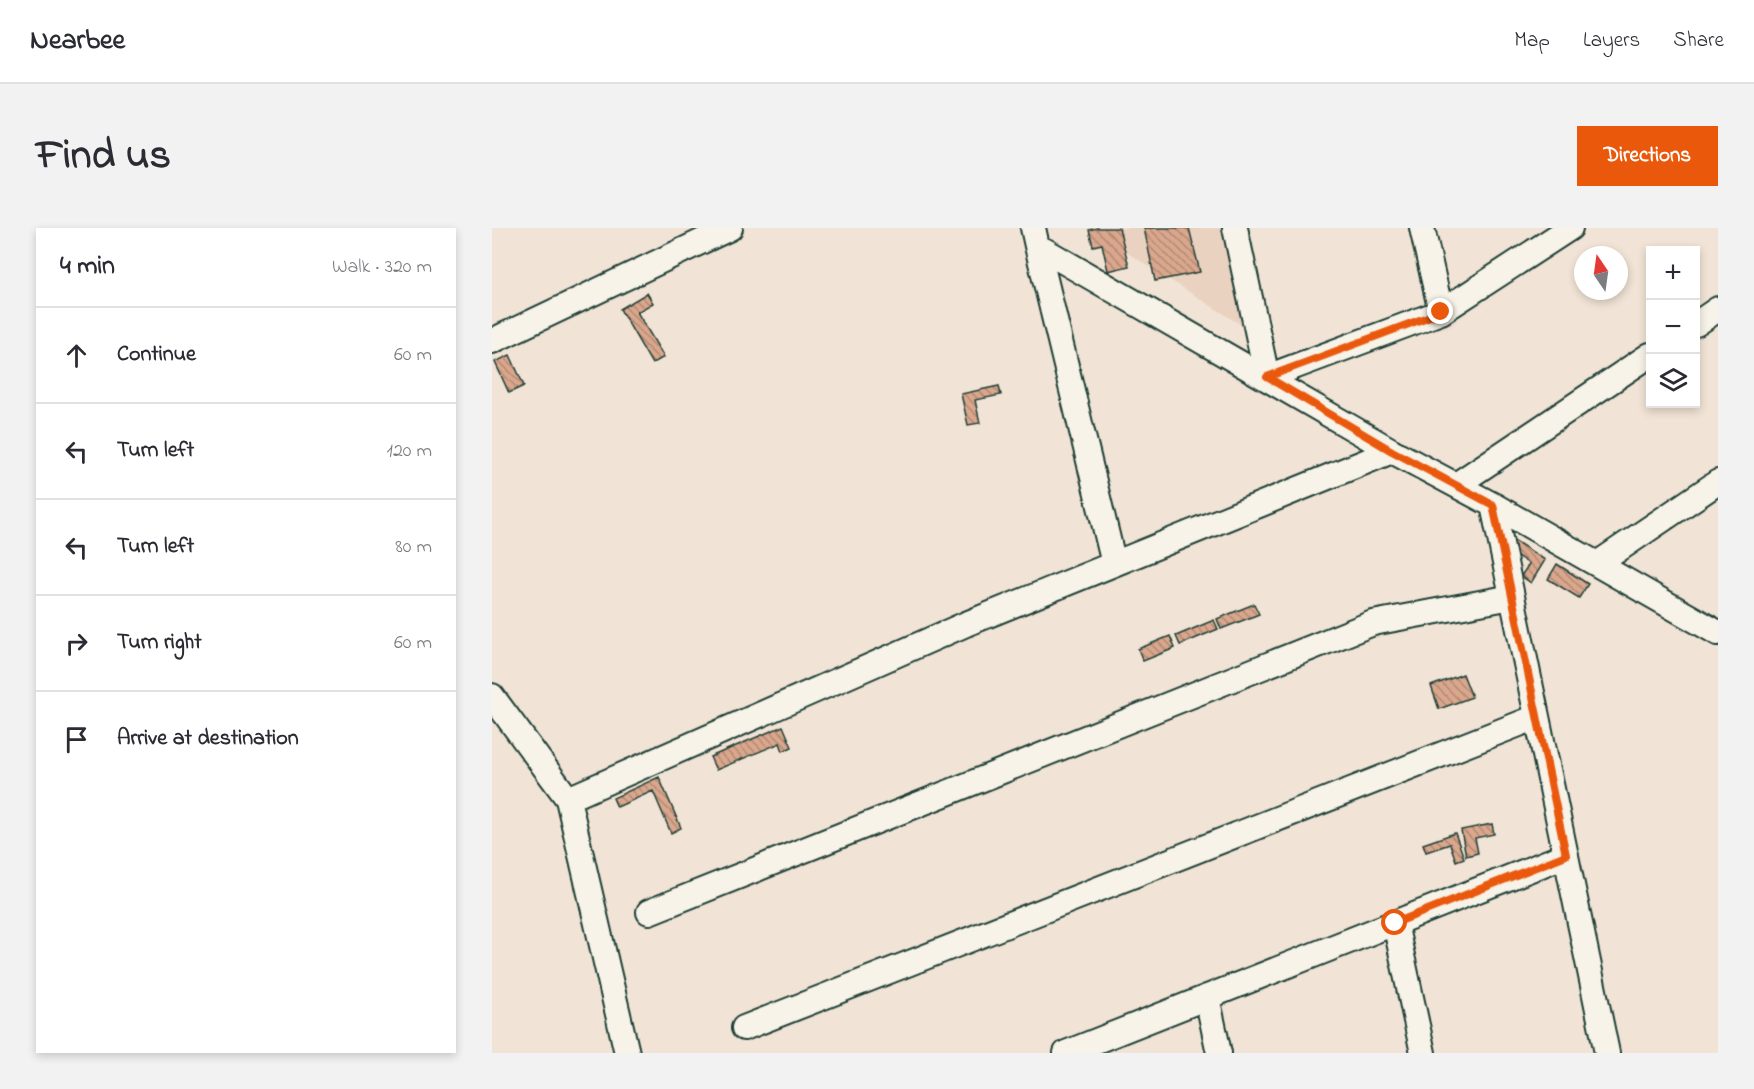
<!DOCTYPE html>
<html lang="en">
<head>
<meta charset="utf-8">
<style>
  body { margin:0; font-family:"Indie Flower",sans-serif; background:#f2f2f3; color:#2b2b33 }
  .controls { position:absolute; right:18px; top:18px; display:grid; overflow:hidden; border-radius:0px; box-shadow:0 3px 9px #0003 }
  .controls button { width:54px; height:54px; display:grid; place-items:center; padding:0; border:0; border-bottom:2px solid #e1e1e2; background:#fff; color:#2b2b33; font:30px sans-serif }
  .compass { position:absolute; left:1082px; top:18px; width:54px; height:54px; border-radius:50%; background:#fff; box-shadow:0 3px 9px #0003; rotate:347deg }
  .stop { position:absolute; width:18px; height:18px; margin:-14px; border:4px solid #ea580c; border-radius:50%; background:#fff }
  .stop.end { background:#ea580c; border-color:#fff; box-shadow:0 2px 6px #0008 }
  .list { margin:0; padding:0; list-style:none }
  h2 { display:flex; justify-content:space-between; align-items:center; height:78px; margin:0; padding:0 24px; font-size:26px }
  h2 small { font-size:20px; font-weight:400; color:#7c7c81 }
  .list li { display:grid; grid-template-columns:39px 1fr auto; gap:18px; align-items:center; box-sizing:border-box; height:96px; padding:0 24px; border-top:2px solid #e1e1e2 }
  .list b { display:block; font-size:22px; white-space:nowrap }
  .list em { font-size:20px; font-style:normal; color:#7c7c81 }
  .icon { flex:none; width:33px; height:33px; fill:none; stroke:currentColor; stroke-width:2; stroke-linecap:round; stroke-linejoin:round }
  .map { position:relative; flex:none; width:1226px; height:825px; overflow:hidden; border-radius:0px }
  header { display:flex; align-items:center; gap:36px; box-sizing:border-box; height:84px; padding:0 30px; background:#fff; border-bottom:2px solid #e1e1e2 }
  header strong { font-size:28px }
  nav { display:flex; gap:33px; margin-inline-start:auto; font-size:21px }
  .intro { display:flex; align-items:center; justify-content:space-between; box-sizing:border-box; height:144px; padding:0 36px }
  h1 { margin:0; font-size:42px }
  .button { padding:15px 27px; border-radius:0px; background:#ea580c; color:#fff; font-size:21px; font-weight:700 }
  main { display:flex; gap:36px; padding:0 36px }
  aside { flex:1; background:#fff; border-radius:0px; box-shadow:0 3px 9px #0003 }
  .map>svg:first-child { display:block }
  .built { fill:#ead2c0 }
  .building { fill:url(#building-back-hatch); stroke:#1f3d34; stroke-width:1.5 }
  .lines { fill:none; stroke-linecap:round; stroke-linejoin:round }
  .minor-casing { stroke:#1f3d34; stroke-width:28 }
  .minor { stroke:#f7f3e8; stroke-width:24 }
  .route { stroke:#ea580c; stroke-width:8 }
</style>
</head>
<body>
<header>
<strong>Nearbee</strong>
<nav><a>Map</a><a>Layers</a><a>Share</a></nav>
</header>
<div class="intro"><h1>Find us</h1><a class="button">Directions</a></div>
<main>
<aside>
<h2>4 min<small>Walk · 320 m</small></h2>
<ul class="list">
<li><svg class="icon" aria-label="ahead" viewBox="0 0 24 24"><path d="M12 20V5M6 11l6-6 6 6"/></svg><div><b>Continue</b></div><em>60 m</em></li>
<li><svg class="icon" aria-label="left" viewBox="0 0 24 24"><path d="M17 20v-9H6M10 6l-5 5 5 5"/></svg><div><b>Turn left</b></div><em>120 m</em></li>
<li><svg class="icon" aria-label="left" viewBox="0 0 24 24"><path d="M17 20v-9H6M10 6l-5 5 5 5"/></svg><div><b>Turn left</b></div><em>80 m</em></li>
<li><svg class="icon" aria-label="right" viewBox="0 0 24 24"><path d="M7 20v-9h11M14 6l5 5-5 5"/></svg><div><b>Turn right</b></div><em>60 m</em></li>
<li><svg class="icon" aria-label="arrive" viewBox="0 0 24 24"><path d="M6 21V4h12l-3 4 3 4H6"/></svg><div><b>Arrive at destination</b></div></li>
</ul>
</aside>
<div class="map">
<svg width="1226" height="825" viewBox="0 0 1226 825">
  <defs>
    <pattern id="building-back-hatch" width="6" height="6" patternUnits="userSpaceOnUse" patternTransform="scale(1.5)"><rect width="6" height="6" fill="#daa78d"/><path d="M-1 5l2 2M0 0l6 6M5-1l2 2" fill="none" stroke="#b08974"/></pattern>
  </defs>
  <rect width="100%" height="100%" fill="#f1e4d6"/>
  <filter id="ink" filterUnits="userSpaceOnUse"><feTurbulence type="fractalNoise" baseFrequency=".0167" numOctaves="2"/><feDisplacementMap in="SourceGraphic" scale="12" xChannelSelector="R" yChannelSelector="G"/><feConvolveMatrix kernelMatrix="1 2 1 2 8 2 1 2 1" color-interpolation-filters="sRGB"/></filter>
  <g filter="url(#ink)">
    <path class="built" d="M596 0H731L754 100Z"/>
    <path class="building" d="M605 0H627L637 38 616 43 610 16 601 18 597 2Z
      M652 0H697L708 44 663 53Z
      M155 65 161 75 145 84 172 129 160 136 128 81Z
      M18 127 32 158 17 165 3 134Z
      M507 158 509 167 483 172 488 195 476 197 469 166Z
      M1017 309 1053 332 1039 355 1029 348 1037 336 1018 323Z
      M1065 336 1096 356 1087 370 1056 351Z
      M762 376 767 386 729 401 725 391Z
      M722 392 726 401 688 417 684 408Z
      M678 408 683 420 651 433 646 421Z
      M971 446 980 469 947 481 939 458Z
      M291 498 300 519 291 523 288 515 224 542 218 529Z
      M167 549 189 600 179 605 161 563 125 579 121 570Z
      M1000 596 1002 606 983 610 986 625 974 628 969 602Z
      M963 605 972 630 964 633 958 616 934 624 931 616Z"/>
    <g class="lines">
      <defs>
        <path id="minor" d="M541 0 545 18 900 223 1001 277 1226 405
          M743 0 775 149 949 84 1078 0
          M930 0 949 84
          M545 18 622 336
          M1204 96 1226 81
          M0 113 238 0
          M964 257 1158 127
          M1001 277 1115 825
          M1105 336 1226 254
          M0 468 76 571 135 825
          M76 571 474 396 900 223
          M157 684 881 395 1020 369
          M903 695 931 825
          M715 769 727 825
          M252 800 1045 489
          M574 825 1074 627"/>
      </defs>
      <use href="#minor" class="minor-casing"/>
      <use href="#minor" class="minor"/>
    </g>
  </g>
  <g class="lines" filter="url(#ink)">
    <path class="route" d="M903 695 1074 627 1001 277 900 223 775 149 949 84"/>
  </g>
</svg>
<div class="controls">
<button>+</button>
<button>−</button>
<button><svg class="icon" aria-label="layers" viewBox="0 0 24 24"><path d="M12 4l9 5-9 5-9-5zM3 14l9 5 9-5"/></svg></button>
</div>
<svg class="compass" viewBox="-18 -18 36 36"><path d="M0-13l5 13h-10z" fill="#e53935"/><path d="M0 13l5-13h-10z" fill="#7c7c81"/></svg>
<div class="stop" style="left:903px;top:695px"></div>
<div class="stop end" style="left:949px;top:84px"></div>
</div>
</main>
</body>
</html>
